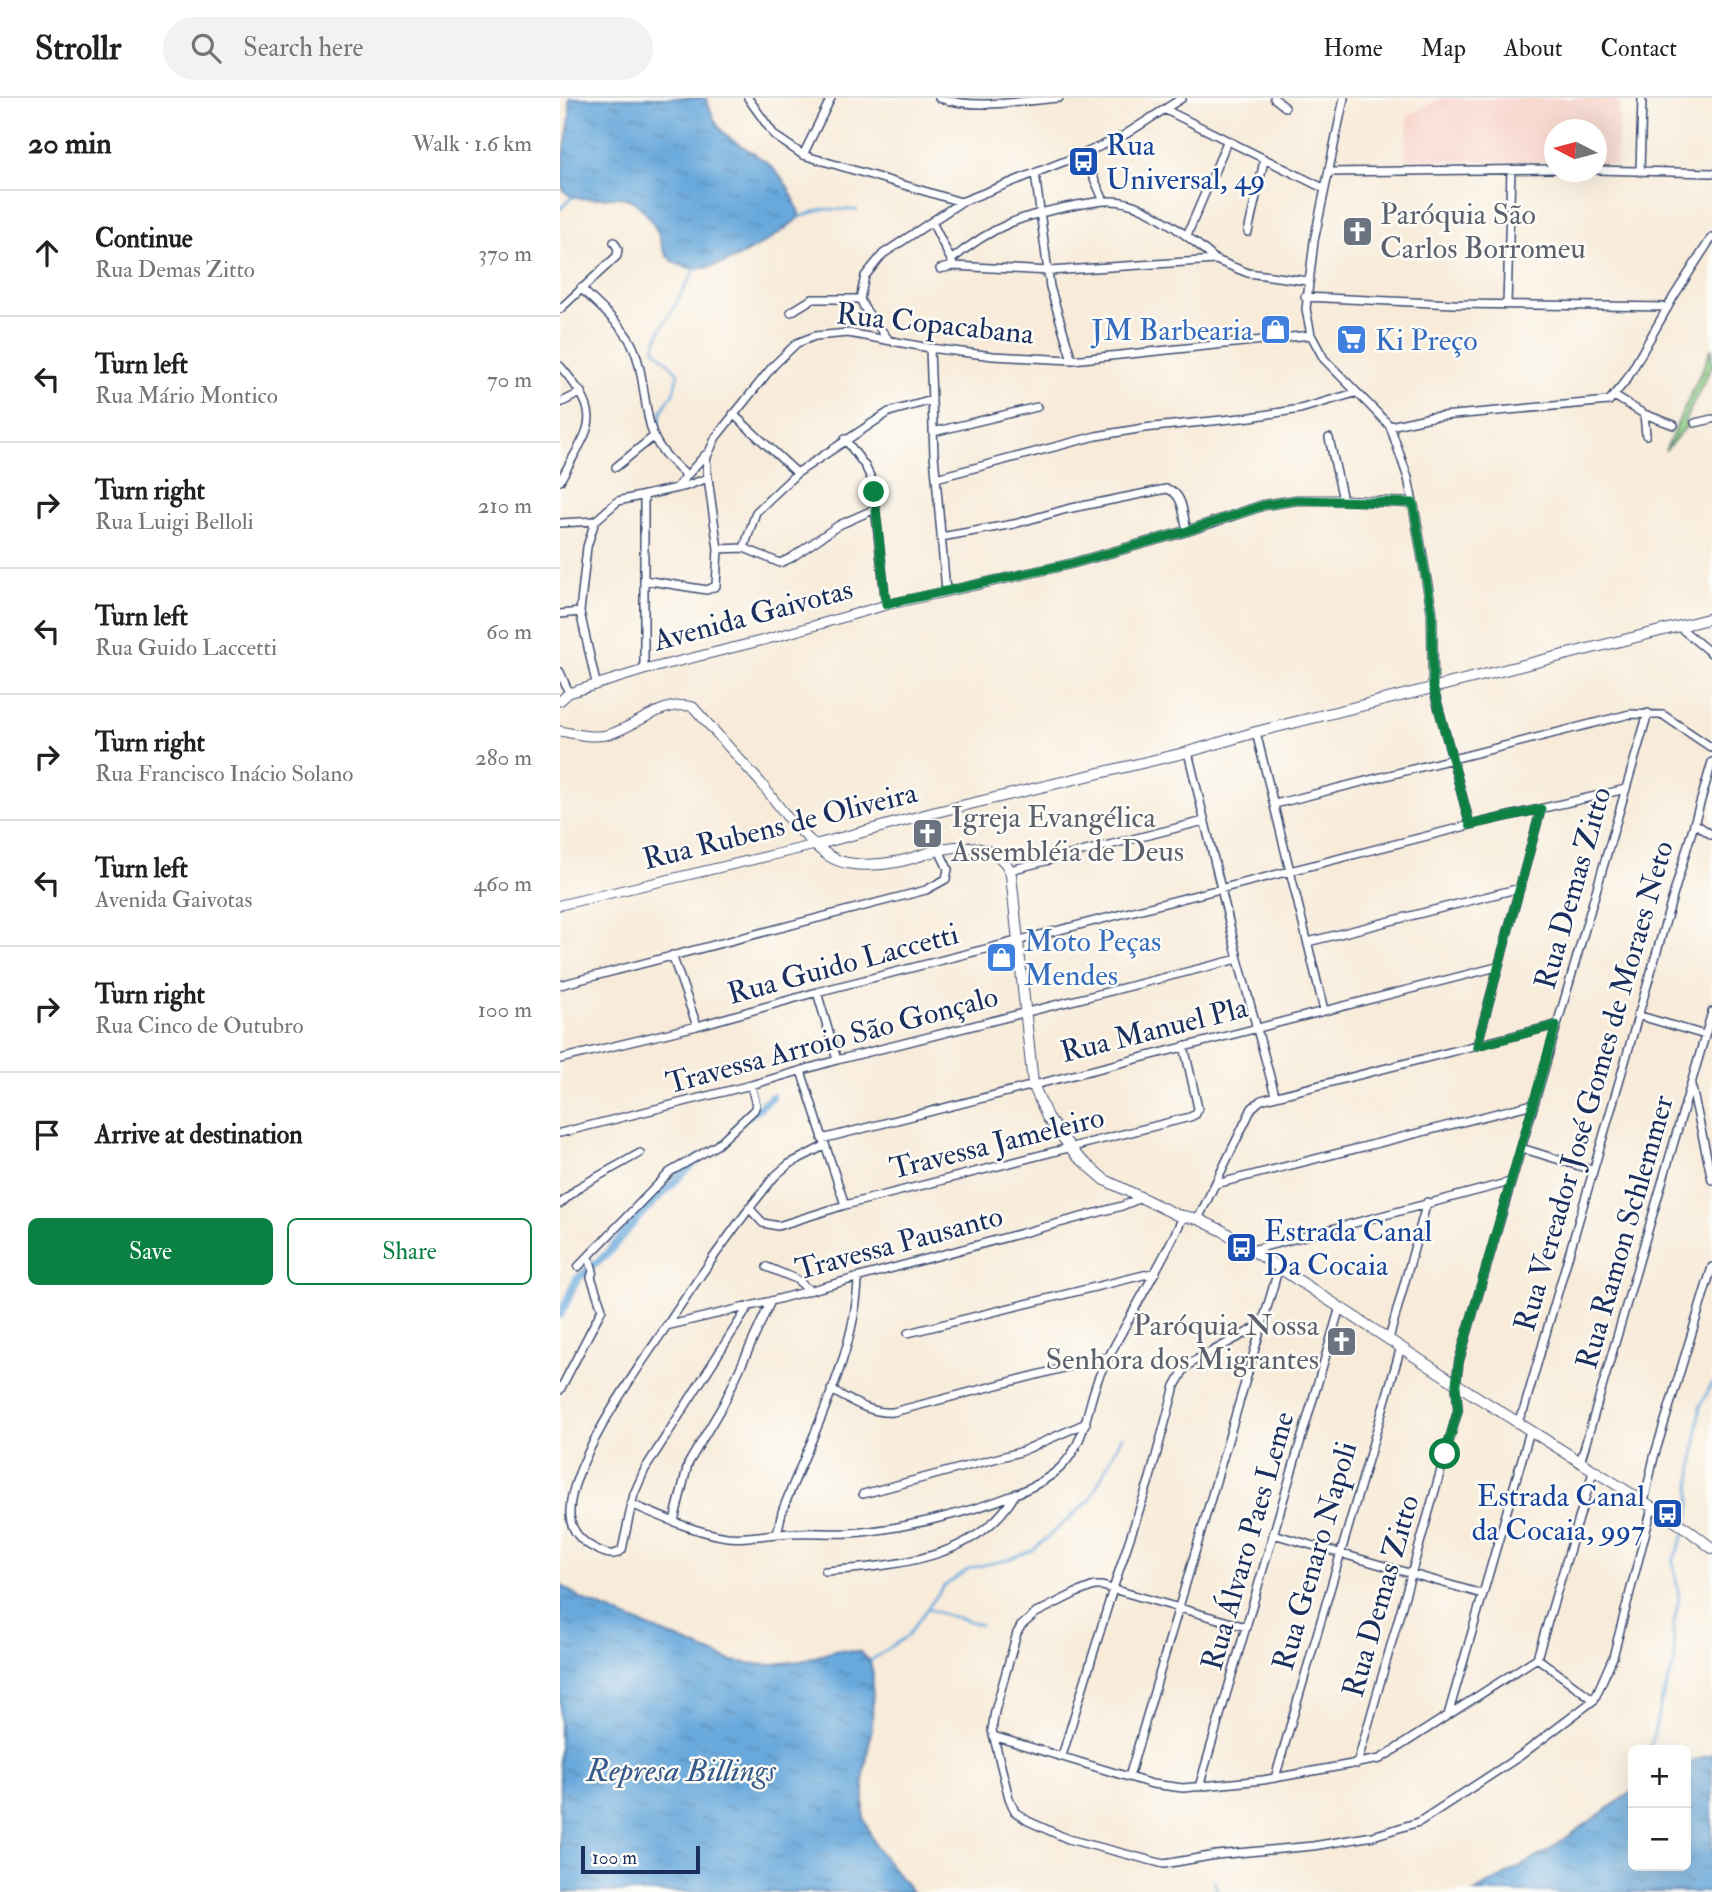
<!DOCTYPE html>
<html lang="en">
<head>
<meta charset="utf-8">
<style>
  body { margin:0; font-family:"IM FELL Double Pica",serif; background:#f2f2f2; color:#202124 }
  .controls { position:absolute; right:21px; bottom:21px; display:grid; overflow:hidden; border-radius:10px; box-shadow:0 7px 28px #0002 }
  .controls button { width:63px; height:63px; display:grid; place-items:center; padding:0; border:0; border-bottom:2px solid #e0e0e0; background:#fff; color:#202124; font:35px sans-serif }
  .compass { position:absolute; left:984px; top:21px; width:63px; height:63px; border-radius:50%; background:#fff; box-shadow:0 7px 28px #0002; rotate:276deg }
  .scale { position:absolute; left:21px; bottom:18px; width:119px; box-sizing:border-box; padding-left:7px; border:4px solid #1b2f5e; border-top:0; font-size:19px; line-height:24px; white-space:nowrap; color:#1b2f5e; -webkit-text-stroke:5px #fdfcf7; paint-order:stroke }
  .stop { position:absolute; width:21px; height:21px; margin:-16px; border:5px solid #0b8043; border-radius:50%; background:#fff }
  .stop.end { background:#0b8043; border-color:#fff; box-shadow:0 2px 7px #0008 }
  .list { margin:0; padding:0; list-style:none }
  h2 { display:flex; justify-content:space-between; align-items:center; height:91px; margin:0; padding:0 28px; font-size:30px }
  h2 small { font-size:23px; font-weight:400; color:#757577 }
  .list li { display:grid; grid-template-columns:46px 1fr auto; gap:21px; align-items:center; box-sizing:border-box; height:126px; padding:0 28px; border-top:2px solid #e0e0e0 }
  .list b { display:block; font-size:26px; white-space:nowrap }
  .list p { margin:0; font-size:23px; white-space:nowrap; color:#757577 }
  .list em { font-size:23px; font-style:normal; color:#757577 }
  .actions { display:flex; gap:14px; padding:21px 28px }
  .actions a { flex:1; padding:16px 0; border:2px solid #0b8043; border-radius:10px; text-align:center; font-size:24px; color:#0b8043 }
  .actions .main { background:#0b8043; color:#fff }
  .icon { flex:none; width:38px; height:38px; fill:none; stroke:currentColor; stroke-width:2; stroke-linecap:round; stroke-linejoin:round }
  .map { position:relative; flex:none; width:1152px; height:1794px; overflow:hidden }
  header { display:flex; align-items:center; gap:42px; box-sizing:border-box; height:98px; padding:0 35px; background:#fff; border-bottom:2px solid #e0e0e0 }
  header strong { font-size:33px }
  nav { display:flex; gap:38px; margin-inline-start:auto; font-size:24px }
  .search { width:490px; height:63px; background:#f2f2f2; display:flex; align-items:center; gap:18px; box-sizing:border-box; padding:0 24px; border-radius:38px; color:#757577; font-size:26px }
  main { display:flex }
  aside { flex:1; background:#fff }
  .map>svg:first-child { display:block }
  .built { fill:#f7d1c8 }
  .park { fill:url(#park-crowns); stroke:#567e70; stroke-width:2 }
  .water { fill:url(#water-ripples); stroke:#426c9c; stroke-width:2 }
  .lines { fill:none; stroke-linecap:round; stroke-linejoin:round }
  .stream { stroke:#68a8db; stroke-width:2.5 }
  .canal { stroke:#68a8db; stroke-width:8 }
  .minor-casing { stroke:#3c4b70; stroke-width:10 }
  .tertiary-casing { stroke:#3c4b70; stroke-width:11 }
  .secondary-casing { stroke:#3c4b70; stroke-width:12 }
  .minor { stroke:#fff; stroke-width:7 }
  .tertiary { stroke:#fff; stroke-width:9 }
  .secondary { stroke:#fff; stroke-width:10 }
  .route { stroke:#0b8043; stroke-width:9 }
  .labels { text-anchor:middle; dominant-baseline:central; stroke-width:5; stroke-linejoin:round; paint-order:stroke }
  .transit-label { font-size:30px; fill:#164399; stroke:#fdfcf7; text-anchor:start }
  .worship-label { font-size:30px; fill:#5b616d; stroke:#fdfcf7; text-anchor:start }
  .street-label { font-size:30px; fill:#1b2f5e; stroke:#fdfcf7 }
  .shop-label { font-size:30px; fill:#366cbe; stroke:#fdfcf7; text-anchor:start }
  .water-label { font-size:32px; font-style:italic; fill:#36598a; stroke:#fdfcf7 }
</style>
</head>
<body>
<header>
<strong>Strollr</strong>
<div class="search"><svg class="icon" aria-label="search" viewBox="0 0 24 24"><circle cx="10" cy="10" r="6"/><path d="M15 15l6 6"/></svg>Search here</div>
<nav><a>Home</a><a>Map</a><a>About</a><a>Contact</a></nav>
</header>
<main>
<aside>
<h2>20 min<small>Walk · 1.6 km</small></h2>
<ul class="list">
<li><svg class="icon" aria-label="ahead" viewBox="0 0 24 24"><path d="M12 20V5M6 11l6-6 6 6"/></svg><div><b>Continue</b><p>Rua Demas Zitto</p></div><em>370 m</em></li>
<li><svg class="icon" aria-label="left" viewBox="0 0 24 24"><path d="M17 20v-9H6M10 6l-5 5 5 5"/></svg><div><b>Turn left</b><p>Rua Mário Montico</p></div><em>70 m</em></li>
<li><svg class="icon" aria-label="right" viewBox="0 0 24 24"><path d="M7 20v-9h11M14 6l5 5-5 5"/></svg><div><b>Turn right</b><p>Rua Luigi Belloli</p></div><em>210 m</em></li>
<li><svg class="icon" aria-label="left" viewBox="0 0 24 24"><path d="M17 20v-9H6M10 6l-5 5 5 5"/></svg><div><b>Turn left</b><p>Rua Guido Laccetti</p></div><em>60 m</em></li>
<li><svg class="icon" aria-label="right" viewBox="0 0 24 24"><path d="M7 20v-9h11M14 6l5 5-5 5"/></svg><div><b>Turn right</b><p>Rua Francisco Inácio Solano</p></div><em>280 m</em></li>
<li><svg class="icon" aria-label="left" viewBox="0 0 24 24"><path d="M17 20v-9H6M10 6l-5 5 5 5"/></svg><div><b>Turn left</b><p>Avenida Gaivotas</p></div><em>460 m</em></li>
<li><svg class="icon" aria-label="right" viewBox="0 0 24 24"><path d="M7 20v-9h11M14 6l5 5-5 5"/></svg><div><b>Turn right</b><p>Rua Cinco de Outubro</p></div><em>100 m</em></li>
<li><svg class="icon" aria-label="arrive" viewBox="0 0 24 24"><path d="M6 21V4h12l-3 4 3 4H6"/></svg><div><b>Arrive at destination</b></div></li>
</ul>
<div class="actions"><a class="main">Save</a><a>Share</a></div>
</aside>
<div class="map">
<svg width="1152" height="1794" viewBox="0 0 1152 1794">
  <defs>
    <pattern id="park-crowns" width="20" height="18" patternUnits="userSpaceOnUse" patternTransform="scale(1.75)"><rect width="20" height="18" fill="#90cd82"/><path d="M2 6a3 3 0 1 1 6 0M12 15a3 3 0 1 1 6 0" fill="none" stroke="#7cb073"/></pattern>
    <pattern id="water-ripples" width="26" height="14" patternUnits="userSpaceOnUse" patternTransform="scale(1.75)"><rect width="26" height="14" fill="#68a8db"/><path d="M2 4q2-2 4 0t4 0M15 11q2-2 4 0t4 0" fill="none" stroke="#5589b5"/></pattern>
  </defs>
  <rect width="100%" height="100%" fill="#fdfcf7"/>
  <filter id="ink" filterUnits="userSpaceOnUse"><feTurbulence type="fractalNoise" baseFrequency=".0143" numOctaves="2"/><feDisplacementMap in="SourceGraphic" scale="14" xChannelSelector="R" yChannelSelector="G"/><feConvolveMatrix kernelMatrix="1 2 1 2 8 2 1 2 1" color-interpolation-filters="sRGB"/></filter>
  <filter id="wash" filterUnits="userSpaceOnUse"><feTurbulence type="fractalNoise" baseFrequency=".00686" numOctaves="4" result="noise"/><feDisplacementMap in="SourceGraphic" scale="28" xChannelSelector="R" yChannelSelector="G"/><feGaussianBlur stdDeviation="1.57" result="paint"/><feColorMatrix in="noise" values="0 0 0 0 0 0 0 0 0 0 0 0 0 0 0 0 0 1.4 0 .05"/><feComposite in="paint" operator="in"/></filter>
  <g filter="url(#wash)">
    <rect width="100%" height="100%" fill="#f8ebd9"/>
    <path class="built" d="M883 0H1060L1056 67H1037L1036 32H995L994 65 846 61 848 17Z"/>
    <path class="park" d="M1152 250V268L1125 322 1126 329 1105 353Z"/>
    <path class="water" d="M9 0H146C149 8 152 18 157 26 166 41 182 47 196 57 219 71 233 93 240 119 213 141 140 193 108 159 102 154 101 142 98 135 93 124 82 107 71 102 52 92 13 112 2 89 0 69 6 46 9 26 11 17 10 9 9 0Z
      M0 1486 21 1501 171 1563 205 1567 241 1563 278 1552 300 1554 310 1563 313 1576 312 1628 304 1678V1721L316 1749 352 1794H0Z
      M1152 1656V1794H914L986 1754 1073 1693V1768H1126V1666Z"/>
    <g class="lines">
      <path class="stream" d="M0 111 12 99
        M240 119 263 111 297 112
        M97 338 102 312 113 296 118 275 94 250 100 233 135 172
        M1127 1428 1130 1416 1131 1386 1140 1309 1152 1285
        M367 1510C385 1519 402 1519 420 1527
        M310 1563 347 1538 384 1488 410 1470 446 1462 473 1452 530 1402 562 1338
        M1090 1652 1101 1604 1115 1564 1113 1530 1119 1500 1113 1463 1125 1435
        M654 1783 658 1794"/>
      <path class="canal" d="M190 1017 212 999
        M0 1217 17 1181 45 1158 82 1115 140 1059"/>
    </g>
  </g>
  <g filter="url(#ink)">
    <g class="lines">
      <defs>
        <path id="minor" d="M188 0 215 38 243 57 401 104
          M379 0C416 12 462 3 499 0
          M714 0 725 9
          M784 0 754 143 746 211 751 237 764 261 830 328 848 380 853 405
          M606 12 765 91
          M523 56 544 103
          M243 57 271 0
          M1036 72 1152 75
          M770 74 995 71
          M1080 74 1082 0
          M475 75 490 189 512 262
          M372 124 392 164
          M688 134 704 63
          M627 137 667 44
          M391 162C434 127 463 117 517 107 535 104 553 100 570 106 597 114 635 143 656 162
          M380 171 393 168 489 173 656 162 688 175 747 183
          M21 190C38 208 65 228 74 251 85 278 83 309 93 336 99 353 114 366 127 378
          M745 199 894 206 1108 209
          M947 206 951 72
          M0 211 57 158 58 151 54 144
          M231 214 252 201H300
          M328 241 305 211 300 201 305 178 323 156 401 104 523 56 563 38 622 0
          M370 250 374 357 386 493
          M0 268C46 322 30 326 0 383
          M1054 298 1084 316 1114 327
          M0 305 22 294
          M173 316 237 375
          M1084 316 1086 337
          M1135 325 1152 321
          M830 328 871 319 1049 303 1067 281 1114 198 1152 139
          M373 334 477 309
          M769 340 783 402
          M285 341 305 368 312 382 326 507
          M56 369 93 339
          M376 380 536 338 584 330 691 319 740 311 795 295
          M116 390 145 357
          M84 397V572
          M0 425 35 423
          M381 439 454 426 507 411 606 391C624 394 623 418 627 433
          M184 450 196 414 237 375 329 314 372 302
          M158 451 184 450 220 465 231 460 279 427 315 411
          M84 482 147 492 156 488 158 451 148 380
          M0 516 20 514
          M1118 528 1152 556
          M0 574 9 595
          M36 585 20 514 27 449 35 423 58 403 126 388 148 380 146 361 156 339 213 268 237 245 255 238 288 235 370 250 433 258 512 262 751 237
          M873 589 910 727
          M696 634 764 912
          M628 654 678 861 715 997
          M715 706 1070 616 1103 617 1152 650
          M1134 725 1152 737
          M450 772 644 723
          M748 844 960 790
          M112 857 137 928
          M0 887 366 792 386 781 388 771 379 752
          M257 894 277 962
          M1077 917 1145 937
          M917 948 981 711
          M0 961 137 928 257 894 910 727 1066 691
          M241 973 285 1107
          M1132 990 1152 1082
          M0 1035 191 987 277 962 678 861
          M262 1041 937 869
          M961 1050 1032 1072
          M656 1086 973 1006
          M0 1106 19 1089 80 1055
          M189 1110 203 1125 218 1128 285 1107 630 1019 636 1016 638 1010 624 948
          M638 1121 692 1010 701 1002 996 927
          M692 1152 950 1084
          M18 1169 110 1074 157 1047 194 1012 196 1007 191 987
          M207 1169 236 1181 249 1192
          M189 1208 85 1371 74 1396 62 1452C54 1459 47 1456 38 1452 23 1445 11 1434 10 1417 7 1369 78 1270 106 1229 140 1177 175 1127 215 1078L229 1066 264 1048
          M106 1228 211 1203 562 1108 581 1100
          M348 1235 596 1174
          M829 1241 867 1104
          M0 1292 42 1211 31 1179 33 1173 29 1159
          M271 1292C291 1302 310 1316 333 1314L550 1258
          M957 1324 964 1311 1152 664
          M1020 1365 1152 914
          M303 1396 460 1354 526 1325
          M1084 1404 1094 1359 1152 1169
          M71 1406C102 1419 134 1434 167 1439 185 1441 201 1437 219 1436 242 1433 266 1436 289 1435 339 1433 463 1405 500 1370 528 1343 526 1306 541 1274 567 1221 599 1172 623 1119
          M114 1423 128 1366 164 1305 211 1203
          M217 1436 222 1414C249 1343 297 1255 298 1179
          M713 1436 922 1496
          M265 1473C333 1468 419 1462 456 1395
          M686 1529 542 1488H534L516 1495 476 1515 461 1528 457 1535 435 1613 432 1632 449 1700 455 1714 468 1723 508 1741 604 1766 656 1757 753 1748 813 1738 859 1724 960 1658 1034 1602 1053 1559 1092 1410
          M977 1560 1034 1602
          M888 1617 970 1333
          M433 1638 592 1686 623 1690 703 1682 820 1661 977 1560 1033 1374
          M502 1658 553 1491 590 1380 615 1288 625 1270 634 1263 701 1227
          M797 1666 898 1312 896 1286 899 1263 1088 615
          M569 1679 719 1169
          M715 1680 841 1249
          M639 1689 780 1209"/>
        <path id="tertiary" d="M0 603 9 595 84 572 208 541 326 507 510 466 627 433 704 407 737 402H783L853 405 872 514 873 589
          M0 633C15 636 35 641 50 636 77 628 104 601 133 609L201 685 231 724 255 747
          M0 807 255 747"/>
        <path id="secondary" d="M255 747C264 755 274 763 287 765 303 768 320 767 336 764 354 761 370 753 388 750 410 746 445 751 451 777L473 986 487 1019 517 1058 545 1082 617 1117 638 1121 663 1133 903 1290 1127 1431 1152 1450
          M255 747 372 715 628 654 696 634 1152 520"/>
      </defs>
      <use href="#minor" class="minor-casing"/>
      <use href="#tertiary" class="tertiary-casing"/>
      <use href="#secondary" class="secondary-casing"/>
      <use href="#minor" class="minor"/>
      <use href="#tertiary" class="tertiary"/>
      <use href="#secondary" class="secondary"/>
    </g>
  </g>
  <g class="lines" filter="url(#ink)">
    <path class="route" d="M314 394 326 506 510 466 627 433 704 407 737 402 853 405 872 514 873 589 910 727 981 711 917 948 996 927 899 1263 896 1286 898 1312 885 1356"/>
  </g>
  <defs>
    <symbol id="bus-square" viewBox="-11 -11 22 22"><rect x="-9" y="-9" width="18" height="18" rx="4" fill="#1a4fb4" stroke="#fdfcf7"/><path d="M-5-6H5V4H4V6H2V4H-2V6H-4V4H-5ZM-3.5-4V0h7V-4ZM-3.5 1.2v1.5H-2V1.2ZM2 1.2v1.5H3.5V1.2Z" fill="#fff"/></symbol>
    <symbol id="church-square" viewBox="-11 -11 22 22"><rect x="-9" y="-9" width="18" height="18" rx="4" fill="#6b7280" stroke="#fdfcf7"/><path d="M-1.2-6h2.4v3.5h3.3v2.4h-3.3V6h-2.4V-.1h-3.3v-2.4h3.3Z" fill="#fff"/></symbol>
    <symbol id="shop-square" viewBox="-11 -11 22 22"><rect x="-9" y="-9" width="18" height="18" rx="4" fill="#3f7fe0" stroke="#fdfcf7"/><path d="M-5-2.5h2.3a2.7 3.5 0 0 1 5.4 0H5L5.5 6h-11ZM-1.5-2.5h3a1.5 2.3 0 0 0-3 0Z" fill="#fff"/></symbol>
    <symbol id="supermarket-square" viewBox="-11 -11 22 22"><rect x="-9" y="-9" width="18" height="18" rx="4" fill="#3f7fe0" stroke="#fdfcf7"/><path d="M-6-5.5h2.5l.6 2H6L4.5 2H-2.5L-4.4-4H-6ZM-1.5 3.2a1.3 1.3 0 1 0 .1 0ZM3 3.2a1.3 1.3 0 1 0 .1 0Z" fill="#fff"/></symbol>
  </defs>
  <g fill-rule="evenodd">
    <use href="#bus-square" x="506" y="46" width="35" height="35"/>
    <use href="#church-square" x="780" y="116" width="35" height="35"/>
    <use href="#shop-square" x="698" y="214" width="35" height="35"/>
    <use href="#supermarket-square" x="774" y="224" width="35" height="35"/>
    <use href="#church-square" x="350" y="718" width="35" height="35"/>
    <use href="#shop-square" x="424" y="842" width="35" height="35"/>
    <use href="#bus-square" x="664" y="1132" width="35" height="35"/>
    <use href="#church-square" x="764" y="1226" width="35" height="35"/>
    <use href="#bus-square" x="1090" y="1398" width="35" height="35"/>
  </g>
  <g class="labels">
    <g class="transit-label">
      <text x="546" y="47">Rua<tspan x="546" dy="34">Universal, 49</tspan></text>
      <text x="704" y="1133">Estrada Canal<tspan x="704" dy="34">Da Cocaia</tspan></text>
      <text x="1085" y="1398" text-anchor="end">Estrada Canal<tspan x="1085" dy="34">da Cocaia, 997</tspan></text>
    </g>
    <g class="worship-label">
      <text x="820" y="116">Paróquia São<tspan x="820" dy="34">Carlos Borromeu</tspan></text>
      <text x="391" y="719">Igreja Evangélica<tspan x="391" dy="34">Assembléia de Deus</tspan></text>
      <text x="759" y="1227" text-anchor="end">Paróquia Nossa<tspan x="759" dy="34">Senhora dos Migrantes</tspan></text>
    </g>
    <g class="street-label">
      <text transform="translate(375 226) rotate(6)">Rua Copacabana</text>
      <text transform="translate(193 517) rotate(-15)">Avenida Gaivotas</text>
      <text transform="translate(220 728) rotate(-14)">Rua Rubens de Oliveira</text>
      <text transform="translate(1013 790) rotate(-74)">Rua Demas Zitto</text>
      <text transform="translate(283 866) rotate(-15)">Rua Guido Laccetti</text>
      <text transform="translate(594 932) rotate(-14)">Rua Manuel Pla</text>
      <text transform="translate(272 942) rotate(-15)">Travessa Arroio São Gonçalo</text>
      <text transform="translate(1034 988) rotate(-74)">Rua Vereador José Gomes de Moraes Neto</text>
      <text transform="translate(437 1045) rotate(-14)">Travessa Jameleiro</text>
      <text transform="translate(1065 1134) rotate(-74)">Rua Ramon Schlemmer</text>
      <text transform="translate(339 1145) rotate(-15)">Travessa Pausanto</text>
      <text transform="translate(688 1443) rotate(-74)">Rua Álvaro Paes Leme</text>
      <text transform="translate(755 1458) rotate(-74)">Rua Genaro Napoli</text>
      <text transform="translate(821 1498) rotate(-74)">Rua Demas Zitto</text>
    </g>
    <g class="shop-label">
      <text x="693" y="232" text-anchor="end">JM Barbearia</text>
      <text x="815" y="242">Ki Preço</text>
      <text x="464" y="843">Moto Peças<tspan x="464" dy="34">Mendes</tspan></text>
    </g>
    <g class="water-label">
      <text x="121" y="1673">Represa Billings</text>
    </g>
  </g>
</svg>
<div class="controls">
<button>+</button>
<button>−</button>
</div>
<svg class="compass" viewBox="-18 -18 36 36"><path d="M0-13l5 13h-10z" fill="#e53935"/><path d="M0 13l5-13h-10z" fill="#757577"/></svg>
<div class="scale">100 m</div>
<div class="stop" style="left:885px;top:1356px"></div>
<div class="stop end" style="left:314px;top:394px"></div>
</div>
</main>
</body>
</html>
